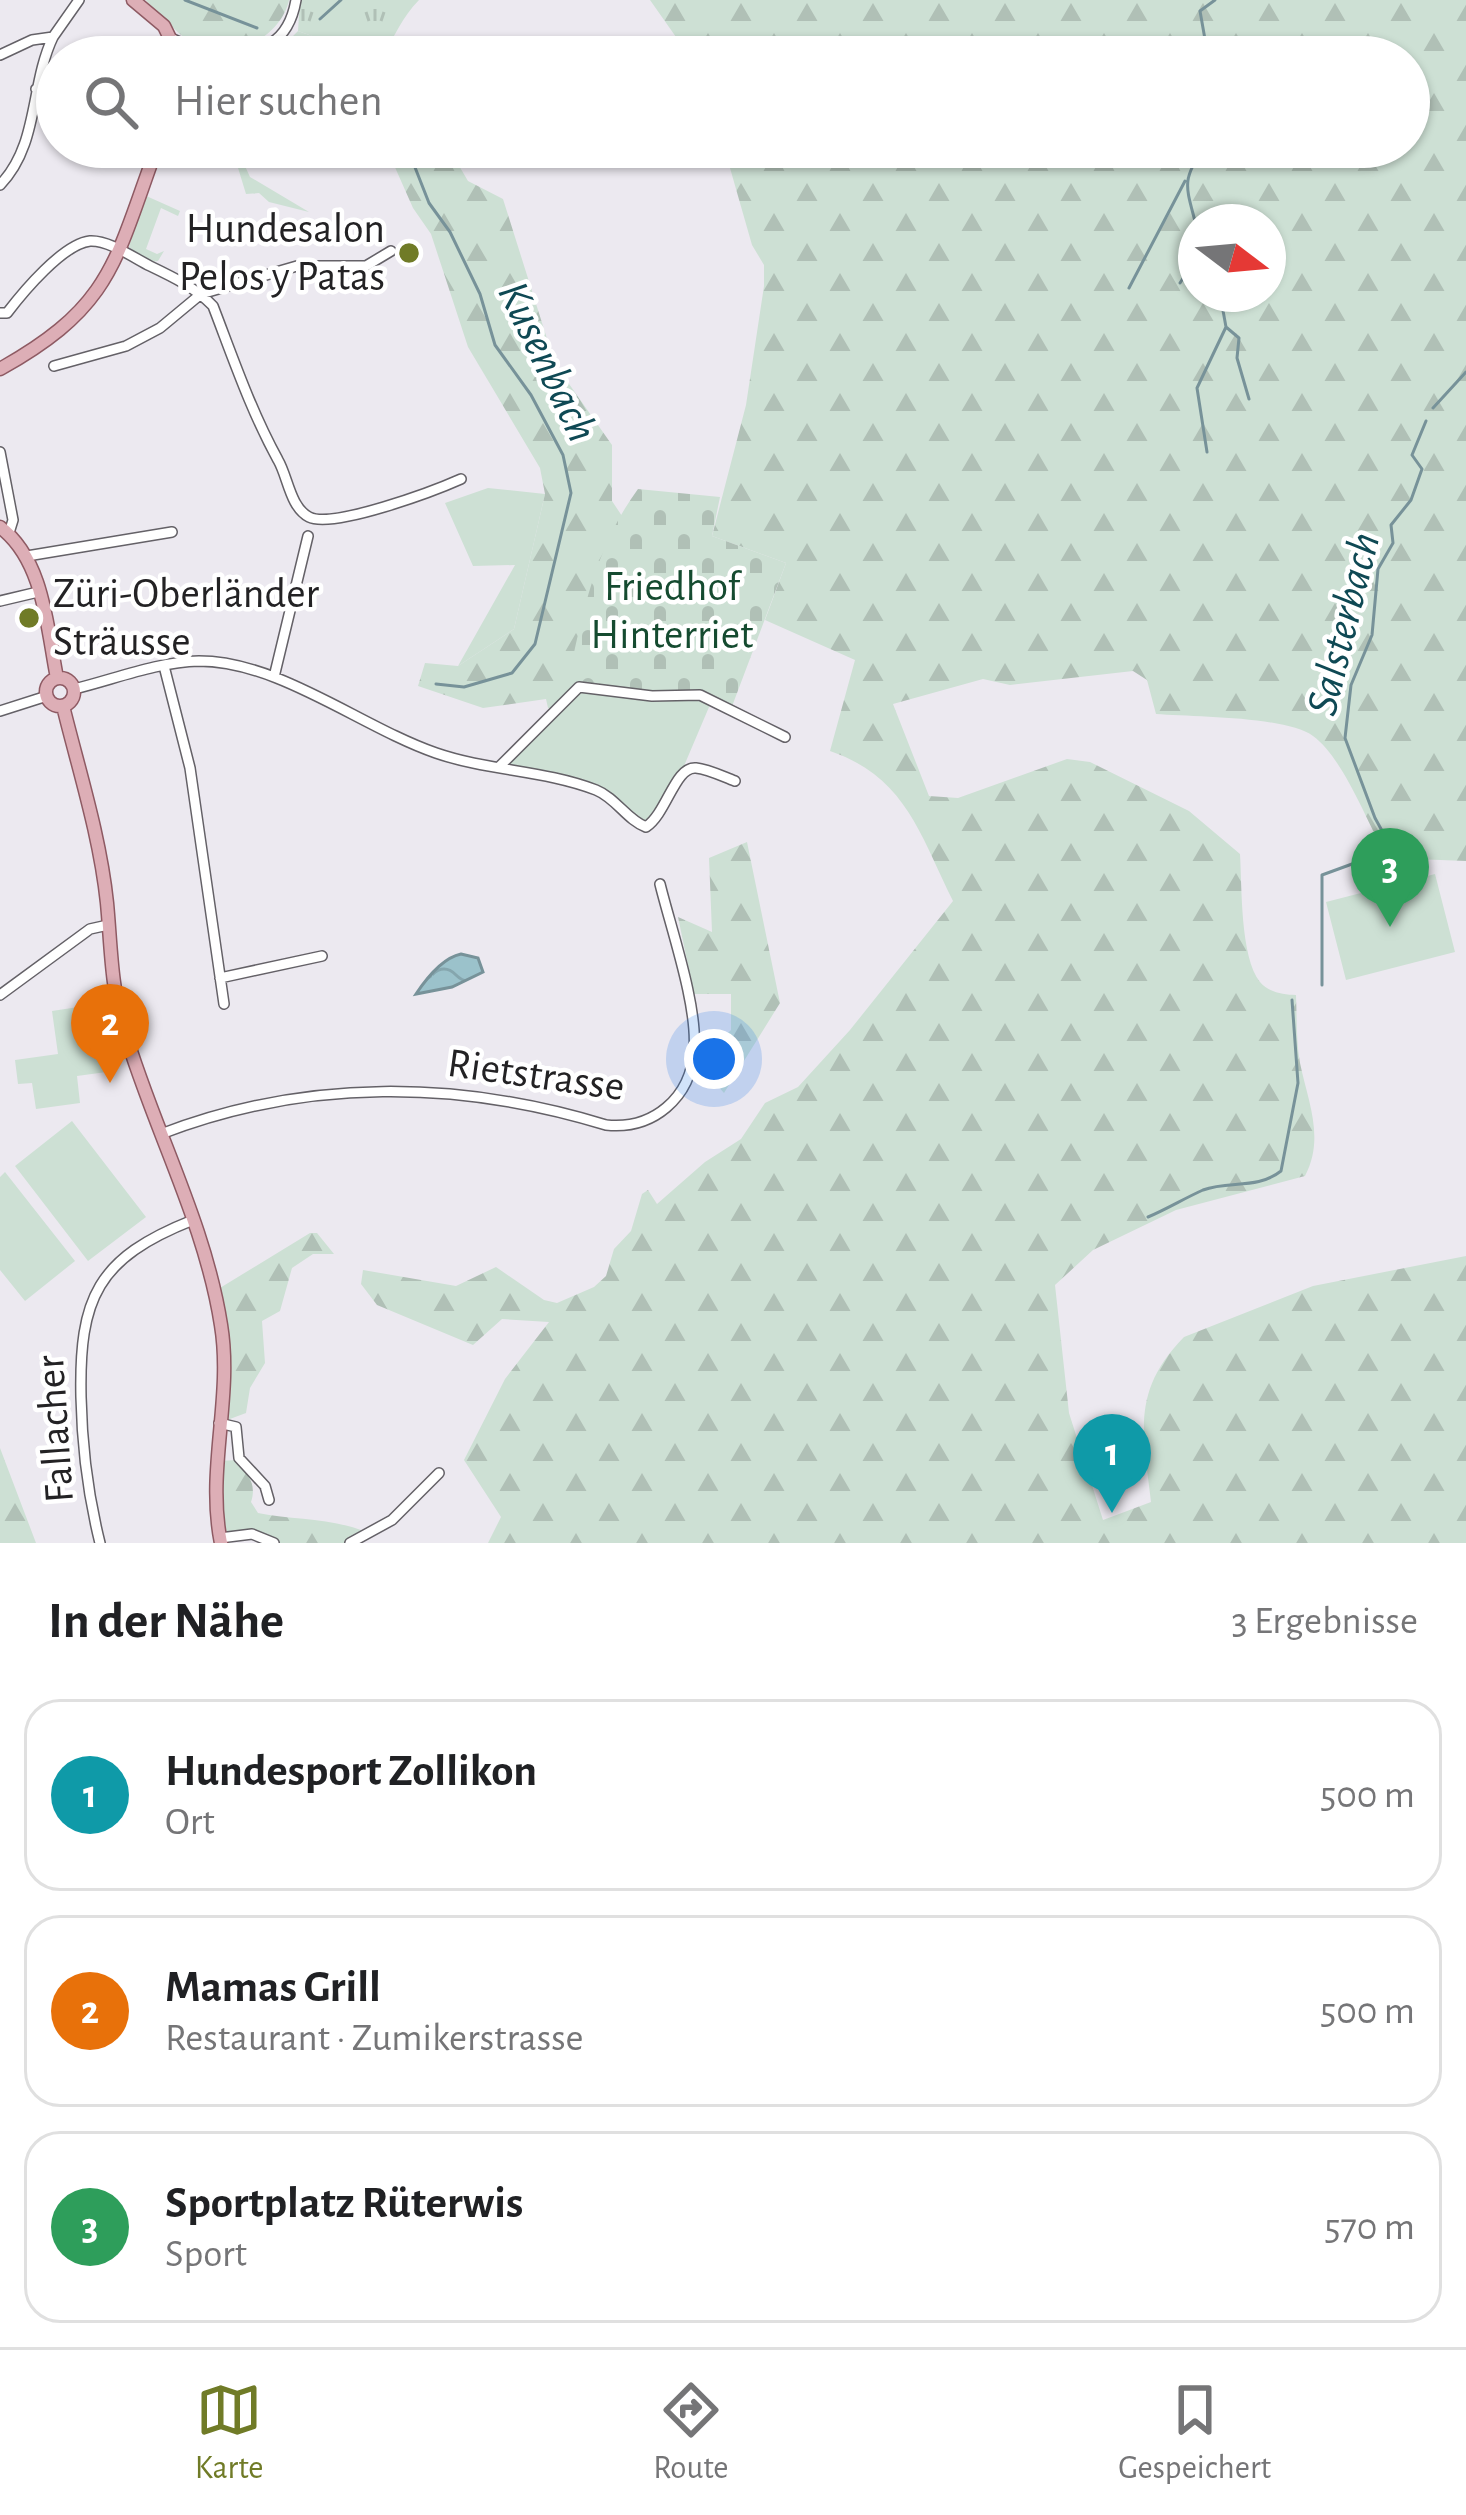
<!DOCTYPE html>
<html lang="de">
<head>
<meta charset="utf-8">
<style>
  body { margin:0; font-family:"Alegreya Sans",sans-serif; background:#f6f6f6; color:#202124 }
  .compass { position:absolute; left:1178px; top:204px; width:108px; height:108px; border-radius:50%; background:#fff; box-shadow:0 3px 9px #0004; rotate:106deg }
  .you { position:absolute; left:714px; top:1059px; width:42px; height:42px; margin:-30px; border:9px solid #fff; border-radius:50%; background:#1a73e8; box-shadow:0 0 0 18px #1a73e833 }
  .badge { display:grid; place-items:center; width:78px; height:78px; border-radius:50%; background:#707b27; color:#fff; font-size:39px; font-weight:700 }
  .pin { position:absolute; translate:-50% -99px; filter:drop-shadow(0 3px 6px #0008) }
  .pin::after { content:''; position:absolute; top:63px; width:42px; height:36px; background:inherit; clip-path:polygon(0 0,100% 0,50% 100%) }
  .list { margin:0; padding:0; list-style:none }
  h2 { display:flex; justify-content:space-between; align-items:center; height:156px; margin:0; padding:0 48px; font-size:51px }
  h2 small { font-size:39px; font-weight:400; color:#757577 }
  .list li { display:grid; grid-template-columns:78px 1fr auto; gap:36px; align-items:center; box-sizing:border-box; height:192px; margin:0 24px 24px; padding:0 24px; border:3px solid #e0e0e0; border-radius:36px }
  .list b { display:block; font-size:45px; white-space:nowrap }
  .list p { margin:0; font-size:39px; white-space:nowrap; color:#757577 }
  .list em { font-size:39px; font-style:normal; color:#757577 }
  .icon { flex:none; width:66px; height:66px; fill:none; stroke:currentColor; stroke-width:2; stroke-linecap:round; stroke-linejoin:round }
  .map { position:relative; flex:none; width:1466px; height:1543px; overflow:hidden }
  .search { position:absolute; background:#fff; box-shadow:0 3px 9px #0004; left:36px; right:36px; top:36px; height:132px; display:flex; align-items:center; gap:30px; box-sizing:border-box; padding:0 42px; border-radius:66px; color:#757577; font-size:45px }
  .sheet { height:804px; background:#fff }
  nav { display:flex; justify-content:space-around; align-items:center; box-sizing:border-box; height:168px; border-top:3px solid #e0e0e0; background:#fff; font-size:33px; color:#757577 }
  nav a { display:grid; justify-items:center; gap:6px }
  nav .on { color:#707b27 }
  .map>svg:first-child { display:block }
  .green { fill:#cde0d4 }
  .forest { fill:url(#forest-firs); fill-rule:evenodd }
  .cemetery { fill:url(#cemetery-stones) }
  .park { fill:url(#park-tufts) }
  .water { fill:url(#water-waves); stroke:#779299; stroke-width:3 }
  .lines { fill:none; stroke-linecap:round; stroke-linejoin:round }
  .stream { stroke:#779299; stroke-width:3 }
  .minor-casing { stroke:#646167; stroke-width:12 }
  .major-casing { stroke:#8e5a63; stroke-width:15 }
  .minor { stroke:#fff; stroke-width:9 }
  .major { stroke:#ddaeb6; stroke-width:12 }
  .poi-dot { fill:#707b27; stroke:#fff; stroke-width:4.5 }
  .labels { text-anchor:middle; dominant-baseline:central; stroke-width:9; stroke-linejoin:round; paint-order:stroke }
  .poi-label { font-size:42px; fill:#232224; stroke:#fff; text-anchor:end }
  .park-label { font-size:42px; fill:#154b30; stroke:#fff }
  .street-label { font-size:42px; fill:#232224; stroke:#fff }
  .water-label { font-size:45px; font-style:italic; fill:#0f4954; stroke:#fff }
</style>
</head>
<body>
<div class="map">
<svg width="1466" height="1543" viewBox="0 0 1466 1543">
  <defs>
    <pattern id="forest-firs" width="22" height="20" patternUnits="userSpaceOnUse" patternTransform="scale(3)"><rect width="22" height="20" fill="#cde0d4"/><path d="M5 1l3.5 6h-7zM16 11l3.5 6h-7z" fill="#b0c0b6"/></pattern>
    <pattern id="cemetery-stones" width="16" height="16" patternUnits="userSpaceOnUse" patternTransform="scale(3)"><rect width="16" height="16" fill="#cde0d4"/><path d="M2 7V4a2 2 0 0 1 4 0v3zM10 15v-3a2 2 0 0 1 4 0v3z" fill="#b0c0b6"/></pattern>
    <pattern id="park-tufts" width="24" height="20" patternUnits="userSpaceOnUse" patternTransform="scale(3)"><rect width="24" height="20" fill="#cde0d4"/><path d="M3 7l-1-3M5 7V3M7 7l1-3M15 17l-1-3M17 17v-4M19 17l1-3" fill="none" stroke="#b0c0b6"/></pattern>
    <pattern id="water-waves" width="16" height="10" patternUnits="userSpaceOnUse" patternTransform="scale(3)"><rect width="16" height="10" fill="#9bc2cb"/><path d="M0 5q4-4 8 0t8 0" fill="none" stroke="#85a6ae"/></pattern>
  </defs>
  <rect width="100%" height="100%" fill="#ece9f0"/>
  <path class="green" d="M241 157 250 177 309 212 269 202 259 193 246 194 235 158Z
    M144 195 180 211 178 216 161 208 146 249 157 254 164 251 158 261 150 262 129 247Z
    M488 488 545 494 514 629 458 666 515 565 473 566 445 503Z
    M579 687 712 700 681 773 646 827 605 794 499 767Z
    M1435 874 1455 952 1346 980 1326 902Z
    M98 1004 104 1047H111L114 1071 77 1076 80 1103 36 1109 32 1083 18 1084 15 1060 58 1054 52 1011Z
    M72 1121 146 1217 88 1261 15 1166Z
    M5 1172 75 1261 25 1301 0 1270V1177Z"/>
  <path class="forest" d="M146 0H289C281 37 233 63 195 45 183 39 153 9 146 0Z
    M650 0H1466V861L1363 857 1382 848C1365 817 1342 757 1313 736 1286 716 1193 717 1156 714L1147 680 1133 671 1010 685 983 679 893 704 929 796 958 798 1067 759 1090 762 1189 811 1240 854C1242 886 1240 957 1260 982 1268 992 1283 995 1296 995 1297 1017 1296 1041 1300 1063 1308 1102 1325 1138 1305 1176L1176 1210 1093 1250 1055 1285 1069 1413 1103 1520 1151 1502C1143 1433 1131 1391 1184 1337L1313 1286 1466 1256V1543H488L501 1517 464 1460 505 1379 549 1322 502 1319 473 1345 377 1305 361 1284 363 1270 456 1286 496 1267 544 1300 557 1303 594 1287 606 1276 614 1249 631 1231 642 1194 648 1190 657 1204 705 1162 741 1139 765 1103 798 1087 850 1030 953 901C920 835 906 777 830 751L855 660 765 620 786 563 712 536 746 405 764 286V265L752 245 724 147H1409V57H690ZM1196 222H1268V294H1196Z
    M298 31 371 57C343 57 307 64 285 44Z
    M386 147H448L468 181 503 199 555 364 612 445V501L638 540 584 686 555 709 548 708 546 699 483 708 418 686 425 663 458 666 514 629 545 494 540 468 468 347 431 234 413 208Z
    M747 842 780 1003 724 1093 697 1063 731 1030V994H694L678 917 712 932 709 858Z
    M310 1233H317L334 1254H313L292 1268 280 1311 262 1321 265 1363 250 1388 246 1413 219 1423 225 1384 215 1291Z
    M0 1448 36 1543H0Z
    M237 1460C248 1472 257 1485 251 1502L258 1513C294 1520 332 1518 366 1532L359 1543H274L265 1538H220L219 1461Z"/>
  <path class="cemetery" d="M638 489 720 497 712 536 786 563 731 709 700 695 652 696 584 686 570 692 568 682C582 613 596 546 638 489Z"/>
  <path class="park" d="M300 0H419C402 17 395 36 382 57H371L298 31Z"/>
  <path class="water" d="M461 954 478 958 483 972 452 987 416 994C426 979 442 958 461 954Z"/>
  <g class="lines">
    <path class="stream" d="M185 0 257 28
      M320 19 341 0
      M296 39 321 44 350 57
      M1206 45 1200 11 1215 0
      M407 147 429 203 450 232 480 294 495 345 531 395 563 455 571 493 535 644 512 673 464 687 436 684
      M1196 225C1186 186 1181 181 1204 147
      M1180 283 1196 258
      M1129 288 1185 181
      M1220 294 1226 327 1239 338 1237 358 1249 399
      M1433 408 1466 372
      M1207 452 1197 388 1226 327
      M1375 856 1391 851V847L1375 818 1345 738 1351 685 1372 635 1378 569 1393 543 1391 525 1411 500 1422 469 1412 455 1426 421
      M1322 985V875L1363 860
      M1148 1217C1167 1209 1185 1198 1203 1190 1229 1180 1257 1190 1281 1171L1298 1083 1292 1000"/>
    <defs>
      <path id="minor" d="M173 39 213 57
        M0 55 32 40 53 37 79 0
        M220 57C262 50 288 46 296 0
        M36 89 57 90
        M0 185C39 145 30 85 53 37
        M0 313H7C23 292 63 244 90 241 109 240 134 258 150 266 173 277 196 288 213 306 233 358 251 411 278 460 288 477 290 507 309 517 333 529 434 491 461 479
        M54 366 126 346 160 328 201 294 297 266H366L391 251
        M0 452 13 520 9 533
        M27 556 172 532
        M0 601 38 592
        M164 666 190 768 224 1004
        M274 677 308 536
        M74 689C115 679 157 662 199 661 279 661 361 727 436 753 488 771 544 770 596 790 616 798 627 820 646 827 667 813 675 766 696 768 708 769 724 777 735 781
        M0 711 47 696
        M499 767 579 687 652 696 700 695 785 737
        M220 978 322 956
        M0 995 90 929 108 925
        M161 1134C306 1078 459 1080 606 1125 653 1130 691 1098 694 1050 698 1006 671 929 660 884
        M219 1423 236 1427 239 1458 265 1486 269 1500
        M220 1538 252 1534 274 1543
        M100 1543C88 1495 82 1446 81 1397 79 1298 97 1258 193 1220
        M350 1543 392 1520 439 1473"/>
      <path id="major" d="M133 0 164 26 179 57
        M0 369C113 306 115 261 157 147
        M0 527C44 560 47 628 57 678
        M46 692a14 14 0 1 1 28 0a14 14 0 1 1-28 0Z
        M63 706C79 771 100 836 107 903 111 945 111 988 124 1029 153 1128 205 1222 221 1325 233 1398 206 1469 221 1543"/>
    </defs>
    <use href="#minor" class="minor-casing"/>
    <use href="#major" class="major-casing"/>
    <use href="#minor" class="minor"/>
    <use href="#major" class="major"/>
  </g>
  <g class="poi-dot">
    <circle cx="409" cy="253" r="12"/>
    <circle cx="29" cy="618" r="12"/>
  </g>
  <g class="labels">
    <g class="poi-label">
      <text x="385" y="229">Hundesalon<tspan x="385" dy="48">Pelos y Patas</tspan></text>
      <text x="53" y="594" text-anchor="start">Züri-Oberländer<tspan x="53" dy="48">Sträusse</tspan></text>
    </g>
    <g class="park-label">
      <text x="672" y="587">Friedhof<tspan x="672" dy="48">Hinterriet</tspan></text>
    </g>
    <g class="street-label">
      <text transform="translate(536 1075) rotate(8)">Rietstrasse</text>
      <text transform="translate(55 1429) rotate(-94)">Fallacher</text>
    </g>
    <g class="water-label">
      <text transform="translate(547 362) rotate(64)">Kusenbach</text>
      <text transform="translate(1344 624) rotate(-76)">Salsterbach</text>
    </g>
  </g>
</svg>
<svg class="compass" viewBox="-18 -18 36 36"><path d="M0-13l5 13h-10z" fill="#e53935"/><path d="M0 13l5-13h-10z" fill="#757577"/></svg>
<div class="you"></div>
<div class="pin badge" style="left:1112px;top:1513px;background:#0f9aa8">1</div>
<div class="pin badge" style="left:110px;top:1083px;background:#e8710a">2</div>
<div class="pin badge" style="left:1390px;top:927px;background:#2e9e5b">3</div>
<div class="search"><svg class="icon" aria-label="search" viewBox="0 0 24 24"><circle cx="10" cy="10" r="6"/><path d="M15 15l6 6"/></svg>Hier suchen</div>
</div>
<section class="sheet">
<h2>In der Nähe<small>3 Ergebnisse</small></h2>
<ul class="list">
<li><span class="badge" style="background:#0f9aa8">1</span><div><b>Hundesport Zollikon</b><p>Ort</p></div><em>500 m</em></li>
<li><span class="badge" style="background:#e8710a">2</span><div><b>Mamas Grill</b><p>Restaurant · Zumikerstrasse</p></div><em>500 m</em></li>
<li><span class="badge" style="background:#2e9e5b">3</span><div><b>Sportplatz Rüterwis</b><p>Sport</p></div><em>570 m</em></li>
</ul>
</section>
<nav>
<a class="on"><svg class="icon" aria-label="map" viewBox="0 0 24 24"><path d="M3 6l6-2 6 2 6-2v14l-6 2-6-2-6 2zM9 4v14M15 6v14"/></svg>Karte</a>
<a><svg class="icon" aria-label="directions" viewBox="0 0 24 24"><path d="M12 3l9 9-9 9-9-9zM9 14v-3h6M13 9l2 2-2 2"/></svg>Route</a>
<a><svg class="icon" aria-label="saved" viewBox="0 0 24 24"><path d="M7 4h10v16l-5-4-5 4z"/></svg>Gespeichert</a>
</nav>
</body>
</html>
